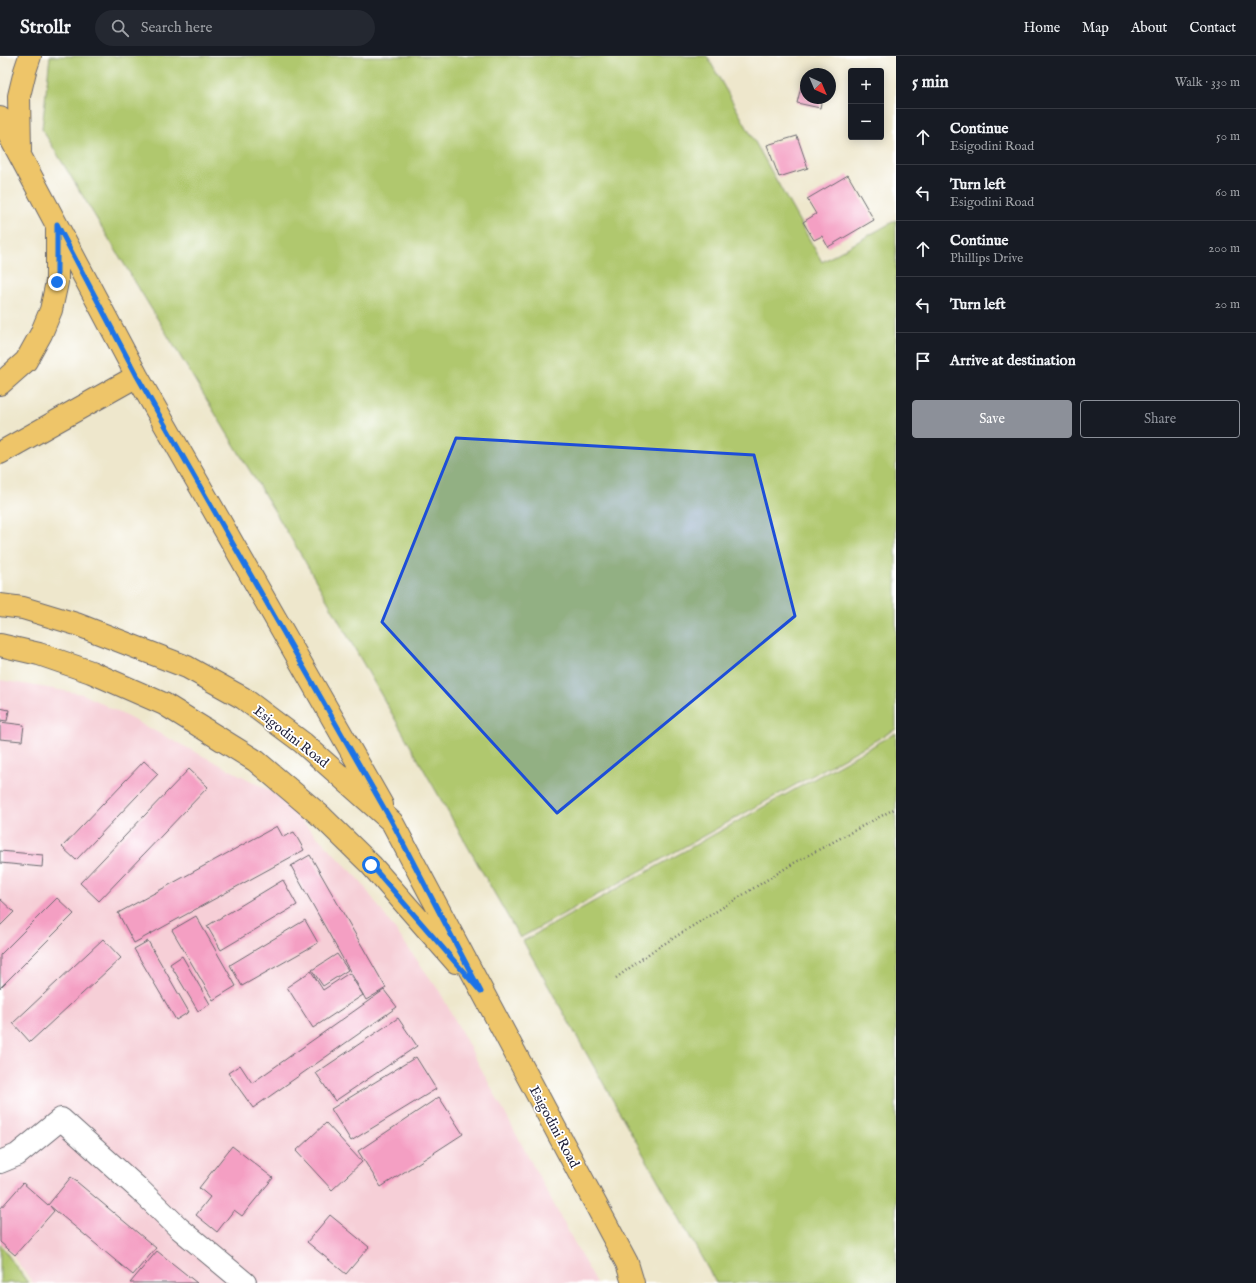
<!DOCTYPE html>
<html lang="en">
<head>
<meta charset="utf-8">
<style>
  body { margin:0; font-family:"IM FELL English",serif; background:#242831; color:#f1f3f6 }
  .controls { position:absolute; right:12px; top:12px; display:grid; overflow:hidden; border-radius:4px; box-shadow:0 2px 10px #0003 }
  .controls button { width:36px; height:36px; display:grid; place-items:center; padding:0; border:0; border-bottom:1px solid #363941; background:#171b24; color:#f1f3f6; font:20px sans-serif }
  .compass { position:absolute; left:800px; top:12px; width:36px; height:36px; border-radius:50%; background:#171b24; box-shadow:0 2px 10px #0003; rotate:136deg }
  .stop { position:absolute; width:12px; height:12px; margin:-9px; border:3px solid #1a73e8; border-radius:50%; background:#fff }
  .stop.end { background:#1a73e8; border-color:#fff; box-shadow:0 1px 4px #0008 }
  .list { margin:0; padding:0; list-style:none }
  h2 { display:flex; justify-content:space-between; align-items:center; height:52px; margin:0; padding:0 16px; font-size:17px }
  h2 small { font-size:13px; font-weight:400; color:#9ea1a6 }
  .list li { display:grid; grid-template-columns:26px 1fr auto; gap:12px; align-items:center; box-sizing:border-box; height:56px; padding:0 16px; border-top:1px solid #363941 }
  .list b { display:block; font-size:15px; white-space:nowrap }
  .list p { margin:0; font-size:13px; white-space:nowrap; color:#9ea1a6 }
  .list em { font-size:13px; font-style:normal; color:#9ea1a6 }
  .actions { display:flex; gap:8px; padding:12px 16px }
  .actions a { flex:1; padding:9px 0; border:1px solid #8c9099; border-radius:4px; text-align:center; font-size:14px; color:#8c9099 }
  .actions .main { background:#8c9099; color:#fff }
  .icon { flex:none; width:22px; height:22px; fill:none; stroke:currentColor; stroke-width:2; stroke-linecap:round; stroke-linejoin:round }
  .map { position:relative; flex:none; width:896px; height:1227px; overflow:hidden }
  header { display:flex; align-items:center; gap:24px; box-sizing:border-box; height:56px; padding:0 20px; background:#171b24; border-bottom:1px solid #363941 }
  header strong { font-size:19px }
  nav { display:flex; gap:22px; margin-inline-start:auto; font-size:14px }
  .search { width:280px; height:36px; background:#242831; display:flex; align-items:center; gap:10px; box-sizing:border-box; padding:0 14px; border-radius:22px; color:#9ea1a6; font-size:15px }
  main { display:flex }
  aside { flex:1; background:#171b24 }
  .map>svg:first-child { display:block }
  .built { fill:#f6cfd7 }
  .green { fill:#b0c86e; stroke:#697554 }
  .building { fill:#f49fc3 }
  .lines { fill:none; stroke-linecap:round; stroke-linejoin:round }
  .minor-casing { stroke:#69676e; stroke-width:24 }
  .major-casing { stroke:#69676e; stroke-width:24 }
  .path { stroke:#69676e; stroke-width:2.5; stroke-dasharray:1 3; stroke-linecap:butt }
  .minor { stroke:#fff; stroke-width:22 }
  .major { stroke:#eec569; stroke-width:22 }
  .route { stroke:#1a73e8; stroke-width:5 }
  .marked { fill:#1d4ed8; fill-opacity:0.2; stroke:#1d4ed8; stroke-width:3; stroke-linejoin:round }
  .labels { text-anchor:middle; dominant-baseline:central; stroke-width:3.5; stroke-linejoin:round; paint-order:stroke }
  .street-label { font-size:14px; fill:#22223b; stroke:#fff }
</style>
</head>
<body>
<header>
<strong>Strollr</strong>
<div class="search"><svg class="icon" aria-label="search" viewBox="0 0 24 24"><circle cx="10" cy="10" r="6"/><path d="M15 15l6 6"/></svg>Search here</div>
<nav><a>Home</a><a>Map</a><a>About</a><a>Contact</a></nav>
</header>
<main>
<div class="map">
<svg width="896" height="1227" viewBox="0 0 896 1227">
  <rect width="100%" height="100%" fill="#fff"/>
  <filter id="ink" filterUnits="userSpaceOnUse"><feTurbulence type="fractalNoise" baseFrequency=".025" numOctaves="2"/><feDisplacementMap in="SourceGraphic" scale="8" xChannelSelector="R" yChannelSelector="G"/><feConvolveMatrix kernelMatrix="1 2 1 2 8 2 1 2 1" color-interpolation-filters="sRGB"/></filter>
  <filter id="wash" filterUnits="userSpaceOnUse"><feTurbulence type="fractalNoise" baseFrequency=".012" numOctaves="4" result="noise"/><feDisplacementMap in="SourceGraphic" scale="16" xChannelSelector="R" yChannelSelector="G"/><feGaussianBlur stdDeviation="0.9" result="paint"/><feColorMatrix in="noise" values="0 0 0 0 0 0 0 0 0 0 0 0 0 0 0 0 0 1.4 0 .05"/><feComposite in="paint" operator="in"/></filter>
  <g filter="url(#wash)">
    <rect width="100%" height="100%" fill="#eee7cc"/>
    <path class="built" d="M0 624 83 638 273 736 358 822 440 936 596 1227H33L0 1183Z"/>
    <path class="green" d="M50 0H707L822 206 896 164V673L520 882 303 502 42 73Z
      M896 677V1227H716L523 885Z
      M0 1188 28 1227H0Z"/>
    <g id="blocks">
      <path class="building" d="M802 27 806 28V42H822L820 52 797 47Z
        M797 80 808 112 779 121 767 89Z
        M848 119 874 164 828 191 822 180 814 184 803 166 816 158 807 143Z
        M0 652 9 654 7 665 0 664Z
        M0 666 24 669 22 685 0 683Z
        M144 705 158 718 76 804 62 791Z
        M189 713 208 731 99 845 80 827Z
        M277 770 283 781 294 776 304 794 134 887 118 857Z
        M0 795 43 799 42 811 0 807Z
        M310 799 386 932 366 944 291 810Z
        M283 824 297 849 221 894 207 870Z
        M57 842 74 858 0 932V899Z
        M0 843 14 856 0 870Z
        M196 860 236 930 213 944 172 874Z
        M305 864 318 887 242 930 230 909Z
        M103 883 121 902 30 986 13 967Z
        M148 885 189 956 176 964 134 893Z
        M337 898 348 914 323 930 312 914Z
        M182 900 210 948 198 955 170 908Z
        M311 915 323 934 349 917 363 939 313 972 287 931Z
        M384 934 397 951 253 1052 228 1017 240 1009 252 1027Z
        M398 962 417 990 335 1045 316 1017Z
        M416 1001 436 1033 351 1085 331 1053Z
        M439 1041 463 1078 381 1131 358 1095Z
        M326 1067 362 1106 332 1134 296 1095Z
        M232 1090 273 1122 242 1160 234 1154 217 1176 196 1159 210 1141 199 1132Z
        M71 1121 156 1192 133 1219 50 1150 54 1155 15 1199 0 1186V1153L23 1127 48 1149Z
        M330 1159 369 1191 346 1218 307 1186Z
        M157 1195 197 1227H130Z"/>
    </g>
  </g>
  <g filter="url(#ink)">
    <use href="#blocks" fill-opacity="0" stroke="#69676e" stroke-width="1"/>
    <g class="lines">
      <defs>
        <path id="minor" d="M0 1106 17 1099 61 1063 140 1134 179 1172 245 1227"/>
        <path id="major" d="M0 62 137 320 382 749
          M20 95 19 40 25 15 30 0
          M0 328 26 305 41 278 51 254 57 226V171
          M0 397 137 320
          M0 549 23 552 76 568 187 611 243 642 303 687 392 766 627 1207 633 1227
          M0 589 39 598 91 616 164 648 256 705 322 761 371 809 456 906"/>
      </defs>
      <use href="#minor" class="minor-casing"/>
      <use href="#major" class="major-casing"/>
      <path class="path" d="M616 922 651 896 794 807 896 752"/>
      <use href="#minor" class="minor"/>
      <use href="#major" class="major"/>
    </g>
  </g>
  <g class="lines" filter="url(#ink)">
    <path class="route" d="M57 226V168L137 320 392 766 481 936 371 809"/>
  </g>
  <path class="marked" d="M456 382 754 399 795 560 557 757 382 566Z"/>
  <g class="labels">
    <g class="street-label">
      <text transform="translate(291 681) rotate(38)">Esigodini Road</text>
      <text transform="translate(554 1071) rotate(62)">Esigodini Road</text>
    </g>
  </g>
</svg>
<div class="controls">
<button>+</button>
<button>−</button>
</div>
<svg class="compass" viewBox="-18 -18 36 36"><path d="M0-13l5 13h-10z" fill="#e53935"/><path d="M0 13l5-13h-10z" fill="#9ea1a6"/></svg>
<div class="stop" style="left:371px;top:809px"></div>
<div class="stop end" style="left:57px;top:226px"></div>
</div>
<aside>
<h2>5 min<small>Walk · 330 m</small></h2>
<ul class="list">
<li><svg class="icon" aria-label="ahead" viewBox="0 0 24 24"><path d="M12 20V5M6 11l6-6 6 6"/></svg><div><b>Continue</b><p>Esigodini Road</p></div><em>50 m</em></li>
<li><svg class="icon" aria-label="left" viewBox="0 0 24 24"><path d="M17 20v-9H6M10 6l-5 5 5 5"/></svg><div><b>Turn left</b><p>Esigodini Road</p></div><em>60 m</em></li>
<li><svg class="icon" aria-label="ahead" viewBox="0 0 24 24"><path d="M12 20V5M6 11l6-6 6 6"/></svg><div><b>Continue</b><p>Phillips Drive</p></div><em>200 m</em></li>
<li><svg class="icon" aria-label="left" viewBox="0 0 24 24"><path d="M17 20v-9H6M10 6l-5 5 5 5"/></svg><div><b>Turn left</b></div><em>20 m</em></li>
<li><svg class="icon" aria-label="arrive" viewBox="0 0 24 24"><path d="M6 21V4h12l-3 4 3 4H6"/></svg><div><b>Arrive at destination</b></div></li>
</ul>
<div class="actions"><a class="main">Save</a><a>Share</a></div>
</aside>
</main>
</body>
</html>
